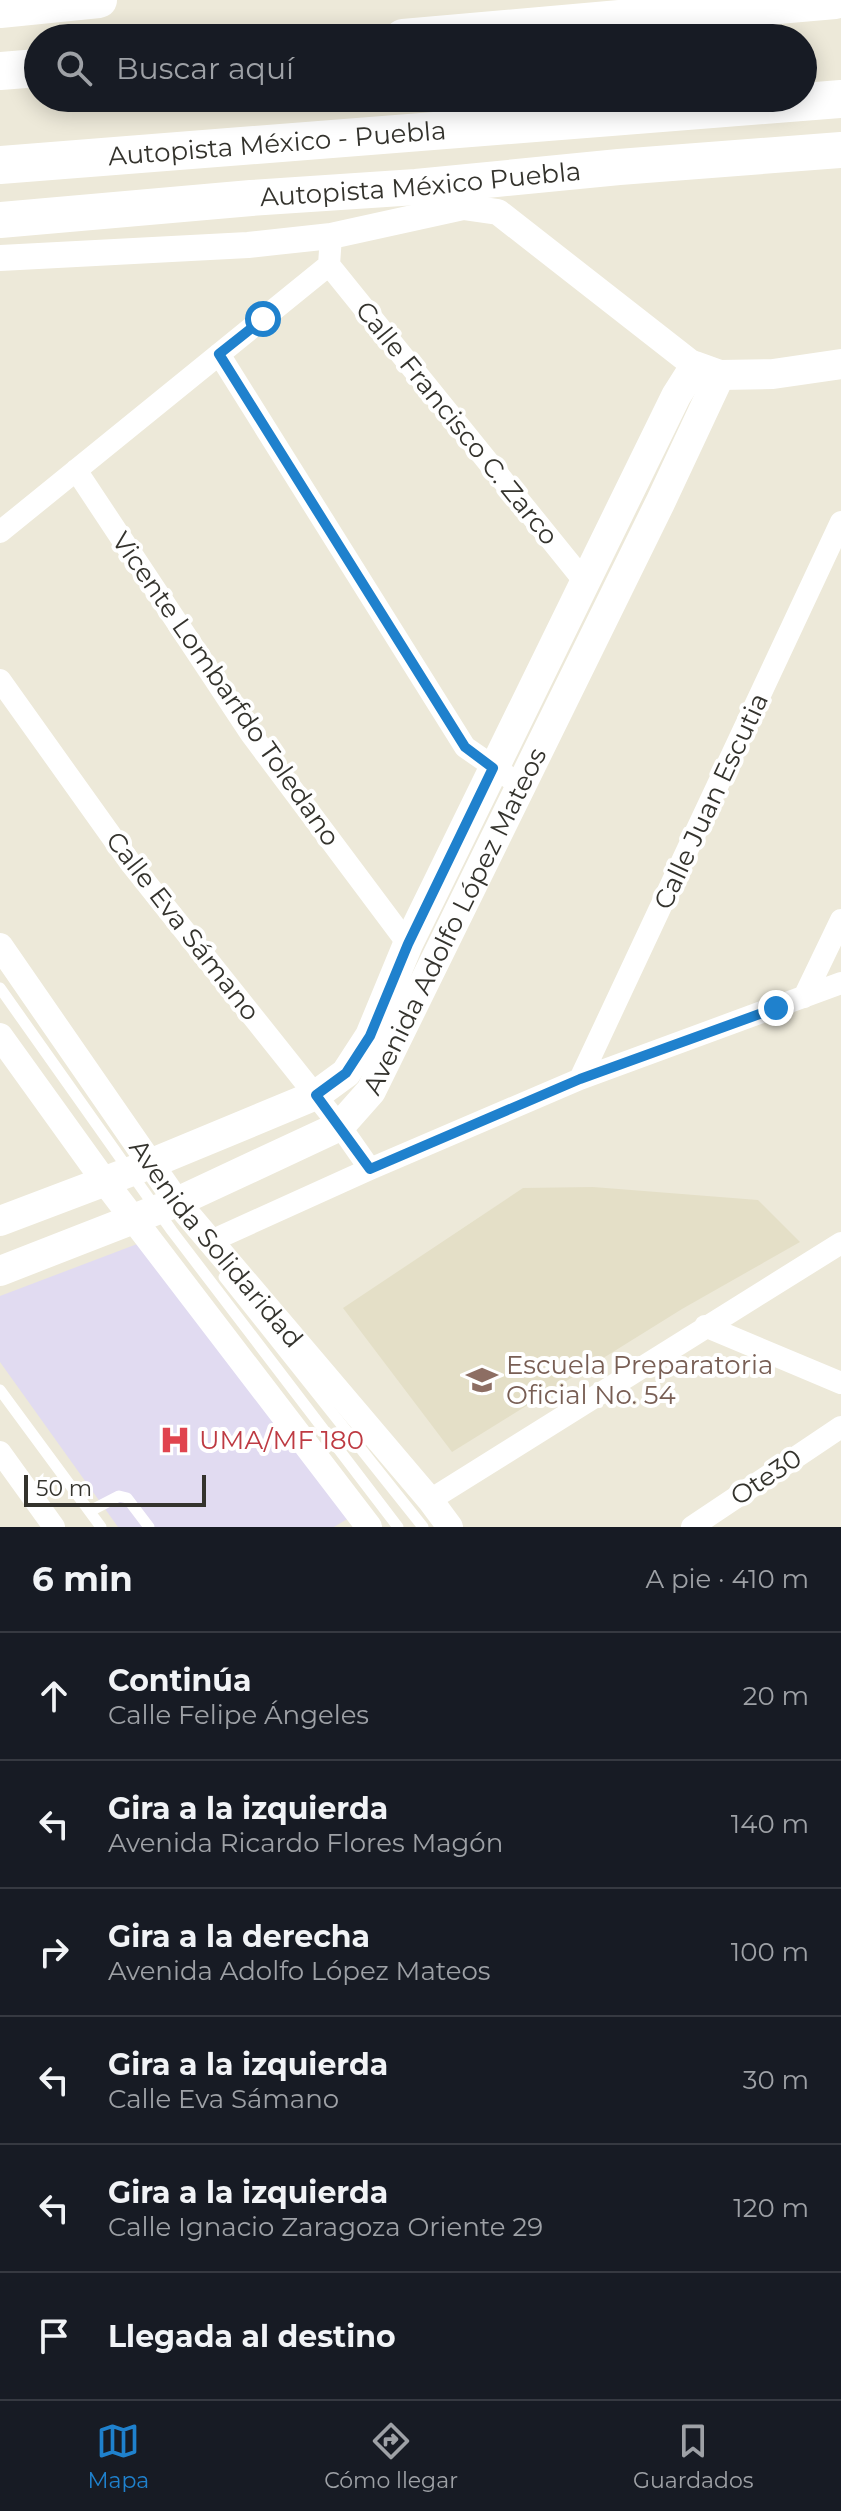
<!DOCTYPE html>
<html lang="es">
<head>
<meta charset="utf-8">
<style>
  body { margin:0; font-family:Montserrat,sans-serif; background:#20242c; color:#f1f3f6 }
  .scale { position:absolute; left:24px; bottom:20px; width:182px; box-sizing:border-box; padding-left:8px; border:4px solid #34332d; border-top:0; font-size:22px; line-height:28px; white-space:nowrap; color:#34332d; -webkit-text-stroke:6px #fff; paint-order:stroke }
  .stop { position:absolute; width:24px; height:24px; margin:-18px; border:6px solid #1f81cd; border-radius:50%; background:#fff }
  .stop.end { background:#1f81cd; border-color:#fff; box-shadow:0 2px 8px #0008 }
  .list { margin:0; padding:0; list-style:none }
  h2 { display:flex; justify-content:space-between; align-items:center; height:104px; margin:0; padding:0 32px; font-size:34px }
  h2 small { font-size:26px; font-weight:400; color:#9ea1a6 }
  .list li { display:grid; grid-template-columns:52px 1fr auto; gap:24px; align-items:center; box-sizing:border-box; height:128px; padding:0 32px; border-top:2px solid #363941 }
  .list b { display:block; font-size:30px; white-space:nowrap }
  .list p { margin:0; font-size:26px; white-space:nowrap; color:#9ea1a6 }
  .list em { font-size:26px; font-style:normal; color:#9ea1a6 }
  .icon { flex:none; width:44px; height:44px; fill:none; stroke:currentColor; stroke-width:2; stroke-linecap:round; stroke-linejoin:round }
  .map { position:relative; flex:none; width:841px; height:1527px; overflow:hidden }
  .search { position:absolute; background:#171b24; box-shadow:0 4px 20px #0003; left:24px; right:24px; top:24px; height:88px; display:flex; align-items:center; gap:20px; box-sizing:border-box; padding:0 28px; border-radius:44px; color:#9ea1a6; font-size:30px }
  .sheet { height:872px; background:#171b24 }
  nav { display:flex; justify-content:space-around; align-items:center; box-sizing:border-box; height:112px; border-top:2px solid #363941; background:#171b24; font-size:22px; color:#9ea1a6 }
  nav a { display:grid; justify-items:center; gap:4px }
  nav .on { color:#1f81cd }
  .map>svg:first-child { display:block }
  .built { fill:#e4dfc7 }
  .medical { fill:#e1dbf1 }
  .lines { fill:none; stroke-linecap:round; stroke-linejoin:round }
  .service { stroke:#fff; stroke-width:11 }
  .minor { stroke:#fff; stroke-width:22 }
  .tertiary { stroke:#fff; stroke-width:26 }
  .secondary { stroke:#fff; stroke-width:30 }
  .trunk { stroke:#fff; stroke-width:36 }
  .motorway { stroke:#fff; stroke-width:38 }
  .route { stroke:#1f81cd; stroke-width:10 }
  .labels { text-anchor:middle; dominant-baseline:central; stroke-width:8; stroke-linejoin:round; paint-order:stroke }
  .street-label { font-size:26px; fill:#34332d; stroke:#fff }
  .education-label { font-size:26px; fill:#785e54; stroke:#fff; text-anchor:start }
  .health-label { font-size:26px; fill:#be3a42; stroke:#fff; text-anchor:start }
</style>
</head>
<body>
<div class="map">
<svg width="841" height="1527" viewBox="0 0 841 1527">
  <rect width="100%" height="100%" fill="#ede9d9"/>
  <path class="built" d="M593 1187 758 1200 800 1242 682 1309 452 1452 343 1308 523 1188Z"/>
  <path class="medical" d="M153 1238 349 1518 334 1527H118L0 1362V1296Z"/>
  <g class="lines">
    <path class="service" d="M0 988 172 1231 398 1527
      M224 1277 423 1527
      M0 1390 101 1527
      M90 1511 119 1496 127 1498 149 1527"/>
    <path class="minor" d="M329 265 585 582
      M219 354 465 747 520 785
      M76 470 251 734 408 944
      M0 532 329 265 331 236
      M0 680 132 865 340 1126 370 1169
      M804 997 841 920
      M580 1079 841 522
      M211 1241 370 1169 580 1079 841 983
      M705 1326 841 1383
      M0 1452 54 1527
      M430 1500 841 1243
      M692 1527 841 1427"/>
    <g class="tertiary">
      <path d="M0 258 248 245 331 236 463 207 498 212 695 366"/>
      <path id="s1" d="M0 946 177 1202 430 1500 450 1527"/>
      <path d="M0 1036 105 1182 369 1527"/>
    </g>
    <g class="secondary">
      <path d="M0 1221 140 1168 316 1095 346 1073 370 1036 408 944 676 396 695 366 720 375 773 374 841 364"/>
      <path id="s2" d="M0 1271 177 1202 340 1126 371 1091 661 501 720 375"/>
    </g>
    <g class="trunk">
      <path d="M0 10 99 0"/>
      <path id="s3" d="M0 220 251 198 416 187 619 167 841 150"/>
    </g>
    <g class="motorway">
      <path d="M403 38 835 0"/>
      <path d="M0 71 38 68"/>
      <path id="s4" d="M0 165 841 99"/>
    </g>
  </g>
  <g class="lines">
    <path class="route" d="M263 319 219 354 465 747 493 768 408 944 370 1036 346 1073 316 1095 370 1169 580 1079 776 1008"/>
  </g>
  <defs>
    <symbol id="school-bare" viewBox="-9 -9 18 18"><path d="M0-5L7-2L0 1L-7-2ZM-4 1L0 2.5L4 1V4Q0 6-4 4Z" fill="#8d6e63" stroke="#fff" stroke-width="2.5" paint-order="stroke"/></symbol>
    <symbol id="hospital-bare" viewBox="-9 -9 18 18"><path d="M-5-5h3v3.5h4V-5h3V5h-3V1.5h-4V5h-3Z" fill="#e0444e" stroke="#fff" stroke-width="2.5" paint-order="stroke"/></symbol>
  </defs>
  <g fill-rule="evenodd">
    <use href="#school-bare" x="460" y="1358" width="44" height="44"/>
    <use href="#hospital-bare" x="153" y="1418" width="44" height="44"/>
  </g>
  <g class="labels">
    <g class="street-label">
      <text stroke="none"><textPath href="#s4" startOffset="278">Autopista México - Puebla</textPath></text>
      <text stroke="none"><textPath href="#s3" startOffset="422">Autopista México Puebla</textPath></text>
      <text transform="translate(457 423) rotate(51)">Calle Francisco C. Zarco</text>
      <text transform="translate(226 689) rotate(55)">Vicente Lombarfdo Toledano</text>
      <text transform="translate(711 801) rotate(-65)">Calle Juan Escutia</text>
      <text stroke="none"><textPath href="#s2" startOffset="606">Avenida Adolfo López Mateos</textPath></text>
      <text transform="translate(183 926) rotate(52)">Calle Eva Sámano</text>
      <text stroke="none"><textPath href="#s1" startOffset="368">Avenida Solidaridad</textPath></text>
      <text transform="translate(766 1477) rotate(-34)">Ote30</text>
    </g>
    <g class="education-label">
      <text x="506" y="1365">Escuela Preparatoria<tspan x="506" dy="30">Oficial No. 54</tspan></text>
    </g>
    <g class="health-label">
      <text x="199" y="1440">UMA/MF 180</text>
    </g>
  </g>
</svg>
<div class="scale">50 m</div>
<div class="stop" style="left:263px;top:319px"></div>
<div class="stop end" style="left:776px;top:1008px"></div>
<div class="search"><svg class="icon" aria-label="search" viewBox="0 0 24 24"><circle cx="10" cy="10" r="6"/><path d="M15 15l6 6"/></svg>Buscar aquí</div>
</div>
<section class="sheet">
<h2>6 min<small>A pie · 410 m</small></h2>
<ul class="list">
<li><svg class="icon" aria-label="ahead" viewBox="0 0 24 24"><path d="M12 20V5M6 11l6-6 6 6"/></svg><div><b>Continúa</b><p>Calle Felipe Ángeles</p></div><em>20 m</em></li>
<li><svg class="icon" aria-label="left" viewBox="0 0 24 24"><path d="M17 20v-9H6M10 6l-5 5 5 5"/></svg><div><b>Gira a la izquierda</b><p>Avenida Ricardo Flores Magón</p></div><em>140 m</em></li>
<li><svg class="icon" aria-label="right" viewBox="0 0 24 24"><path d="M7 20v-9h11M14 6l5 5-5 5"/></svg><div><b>Gira a la derecha</b><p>Avenida Adolfo López Mateos</p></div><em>100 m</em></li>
<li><svg class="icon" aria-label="left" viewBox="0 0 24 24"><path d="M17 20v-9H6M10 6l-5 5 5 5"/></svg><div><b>Gira a la izquierda</b><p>Calle Eva Sámano</p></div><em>30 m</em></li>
<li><svg class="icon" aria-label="left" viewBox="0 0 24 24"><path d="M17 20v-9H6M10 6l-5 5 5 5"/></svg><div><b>Gira a la izquierda</b><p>Calle Ignacio Zaragoza Oriente 29</p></div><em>120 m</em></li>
<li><svg class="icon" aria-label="arrive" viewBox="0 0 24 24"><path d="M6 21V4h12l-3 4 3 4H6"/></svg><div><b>Llegada al destino</b></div></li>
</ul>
</section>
<nav>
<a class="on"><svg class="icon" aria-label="map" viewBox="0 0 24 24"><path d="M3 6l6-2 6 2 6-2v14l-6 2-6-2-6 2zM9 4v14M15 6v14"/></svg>Mapa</a>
<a><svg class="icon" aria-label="directions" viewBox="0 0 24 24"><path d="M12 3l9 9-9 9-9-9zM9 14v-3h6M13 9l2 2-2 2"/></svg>Cómo llegar</a>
<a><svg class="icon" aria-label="saved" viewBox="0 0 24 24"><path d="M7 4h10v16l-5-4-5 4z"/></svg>Guardados</a>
</nav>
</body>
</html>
